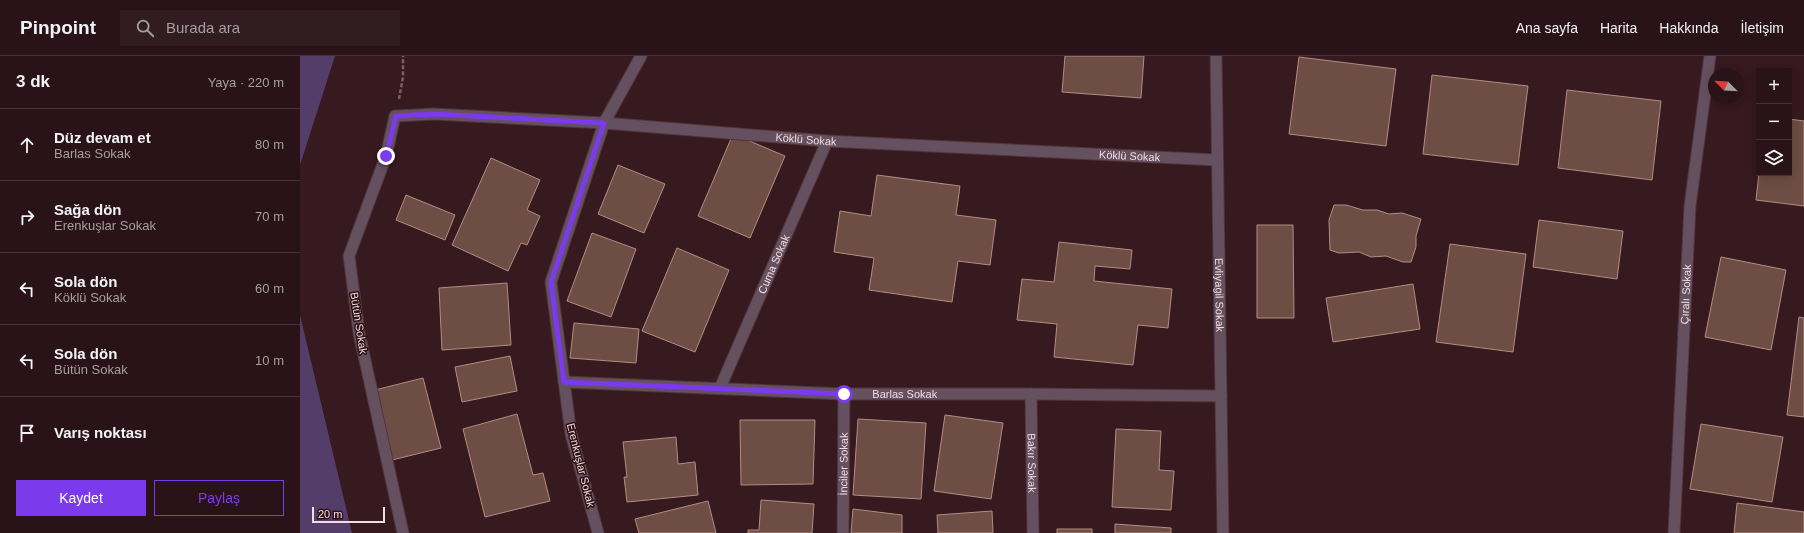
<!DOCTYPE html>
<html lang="tr">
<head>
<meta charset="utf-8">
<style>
  body { margin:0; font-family:Helvetica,sans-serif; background:#311c21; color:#f1f3f6 }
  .controls { position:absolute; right:12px; top:12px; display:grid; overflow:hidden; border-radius:0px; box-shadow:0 2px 10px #0003 }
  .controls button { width:36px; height:36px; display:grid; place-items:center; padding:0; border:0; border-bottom:1px solid #453237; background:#291318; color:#f1f3f6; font:20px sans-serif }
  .compass { position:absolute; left:1408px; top:12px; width:36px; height:36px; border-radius:50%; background:#291318; box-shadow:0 2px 10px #0003; rotate:294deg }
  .scale { position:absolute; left:12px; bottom:10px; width:73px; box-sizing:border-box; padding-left:4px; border:2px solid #f2dcdf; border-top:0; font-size:11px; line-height:14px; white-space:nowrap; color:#f2dcdf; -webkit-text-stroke:3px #2c1016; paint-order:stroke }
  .stop { position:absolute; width:12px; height:12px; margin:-9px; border:3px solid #7c3aed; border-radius:50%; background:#fff }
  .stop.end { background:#7c3aed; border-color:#fff; box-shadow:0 1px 4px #0008 }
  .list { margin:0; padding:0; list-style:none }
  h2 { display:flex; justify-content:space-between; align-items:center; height:52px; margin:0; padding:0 16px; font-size:17px }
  h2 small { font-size:13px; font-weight:400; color:#a59ea2 }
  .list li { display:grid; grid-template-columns:26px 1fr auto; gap:12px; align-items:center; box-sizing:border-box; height:72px; padding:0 16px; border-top:1px solid #453237 }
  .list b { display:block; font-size:15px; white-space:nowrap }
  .list p { margin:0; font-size:13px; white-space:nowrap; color:#a59ea2 }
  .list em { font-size:13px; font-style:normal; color:#a59ea2 }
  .actions { display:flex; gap:8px; padding:12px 16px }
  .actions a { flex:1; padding:9px 0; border:1px solid #7c3aed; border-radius:0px; text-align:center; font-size:14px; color:#7c3aed }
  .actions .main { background:#7c3aed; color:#fff }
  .icon { flex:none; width:22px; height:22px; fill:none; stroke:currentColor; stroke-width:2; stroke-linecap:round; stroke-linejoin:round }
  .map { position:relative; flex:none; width:1504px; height:477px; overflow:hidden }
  header { display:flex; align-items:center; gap:24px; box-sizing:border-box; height:56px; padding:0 20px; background:#291318; border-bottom:1px solid #453237 }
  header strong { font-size:19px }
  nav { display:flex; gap:22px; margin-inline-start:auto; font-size:14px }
  .search { width:280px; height:36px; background:#311c21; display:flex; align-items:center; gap:10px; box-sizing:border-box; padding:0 14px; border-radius:0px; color:#a59ea2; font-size:15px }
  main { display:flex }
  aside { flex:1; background:#291318 }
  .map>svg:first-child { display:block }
  .water { fill:#543e69 }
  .building { fill:#6e4e44; stroke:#b28d82 }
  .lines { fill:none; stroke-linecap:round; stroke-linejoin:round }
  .minor-casing { stroke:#51343b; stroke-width:13 }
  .path { stroke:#7a5f64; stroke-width:2.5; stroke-dasharray:4 2; stroke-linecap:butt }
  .minor { stroke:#64505e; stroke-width:11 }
  .route { stroke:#7c3aed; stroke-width:5 }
  .labels { text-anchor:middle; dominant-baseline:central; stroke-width:3; stroke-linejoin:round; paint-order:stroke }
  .street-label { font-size:11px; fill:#f2dcdf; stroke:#2c1016 }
</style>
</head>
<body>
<header>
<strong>Pinpoint</strong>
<div class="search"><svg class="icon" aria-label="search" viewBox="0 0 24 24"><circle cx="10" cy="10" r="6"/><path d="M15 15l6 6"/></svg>Burada ara</div>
<nav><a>Ana sayfa</a><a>Harita</a><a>Hakkında</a><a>İletişim</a></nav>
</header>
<main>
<aside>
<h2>3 dk<small>Yaya · 220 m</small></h2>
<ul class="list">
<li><svg class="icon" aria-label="ahead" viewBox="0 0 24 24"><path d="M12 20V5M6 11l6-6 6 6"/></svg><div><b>Düz devam et</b><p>Barlas Sokak</p></div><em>80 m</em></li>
<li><svg class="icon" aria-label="right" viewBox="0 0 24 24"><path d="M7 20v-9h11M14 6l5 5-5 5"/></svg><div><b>Sağa dön</b><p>Erenkuşlar Sokak</p></div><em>70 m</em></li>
<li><svg class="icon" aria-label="left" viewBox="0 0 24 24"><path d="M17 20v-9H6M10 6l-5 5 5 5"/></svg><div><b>Sola dön</b><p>Köklü Sokak</p></div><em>60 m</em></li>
<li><svg class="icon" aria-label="left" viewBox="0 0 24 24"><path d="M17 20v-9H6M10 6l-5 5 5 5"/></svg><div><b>Sola dön</b><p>Bütün Sokak</p></div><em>10 m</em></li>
<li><svg class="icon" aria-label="arrive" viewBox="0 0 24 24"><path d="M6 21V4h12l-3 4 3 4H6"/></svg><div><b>Varış noktası</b></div></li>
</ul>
<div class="actions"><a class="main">Kaydet</a><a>Paylaş</a></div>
</aside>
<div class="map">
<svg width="1504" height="477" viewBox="0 0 1504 477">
  <rect width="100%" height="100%" fill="#371920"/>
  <path class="water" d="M0 0H35L0 109Z
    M0 259 52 477H0Z"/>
  <path class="building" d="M765 0H844L841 42 762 36Z
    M999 1 1096 13 1086 90 989 78Z
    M1132 19 1228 30 1218 109 1123 98Z
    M1267 34 1361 45 1352 124 1258 112Z
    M1489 63 1504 65V150L1456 144 1459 117H1489Z
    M433 78 485 100 450 182 398 160Z
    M191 102 240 124 227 154 240 160 227 189 221 187 208 215 152 189Z
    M318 109 365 128 344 177 298 158Z
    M577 119 660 130 656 159 696 164 690 209 658 205 652 246 569 234 574 202 534 196 540 155 571 160Z
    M106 139 155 159 145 184 96 164Z
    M1034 149H1046L1063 154H1077L1089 158 1102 157 1121 163 1116 180V191L1111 206H1103L1086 200 1071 201 1059 196 1039 197 1030 194 1029 164Z
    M1239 164 1323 175 1317 223 1233 211Z
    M957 169H993L994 262H957Z
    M292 177 336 193 311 261 267 245Z
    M759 186 832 194 830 213 795 210 794 225 872 233 868 272 838 269 833 309 754 301 757 268 717 264 722 223 754 226Z
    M1150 188 1226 198 1213 296 1136 286Z
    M377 192 429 214 395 296 342 275Z
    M1421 201 1486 214 1471 294 1405 281Z
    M207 227 211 289 142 294 139 232Z
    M1113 228 1120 273 1033 286 1026 242Z
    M1499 261 1504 262V361L1487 359Z
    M274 267 339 273 336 307 270 302Z
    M210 300 217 335 162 346 155 311Z
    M123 322 141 392 92 404 75 334Z
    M217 358 233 419 243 417 250 445 185 461 163 373Z
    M645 359 703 367 691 443 634 435Z
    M558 363 626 367 621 443 553 439Z
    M440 364H515L513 428 441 429Z
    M1401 368 1483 381 1472 446 1390 433Z
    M816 373 861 375 859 414 874 415 871 454 812 451Z
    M376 381 378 408 395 406 398 439 327 446 324 421H327L323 386Z
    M461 444 514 448 512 477H448V474H459Z
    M408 445 416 477H339L335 463Z
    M1437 447 1504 456V477H1434Z
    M553 453 602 459V477H551Z
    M692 455 693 477H638L637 459Z
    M815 468 871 472V477H815Z
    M757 473H792V477H757Z"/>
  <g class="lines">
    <defs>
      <g id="minor">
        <path id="s1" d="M916 0 923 477"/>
        <path id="s2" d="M264 326 544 338H731L921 340"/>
        <path id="s3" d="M420 332 527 85"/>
        <path id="s4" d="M731 338 733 477"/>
        <path id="s5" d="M103 477 59 277 49 200 86 100 95 60 134 58 304 67 527 85 917 104"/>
        <path d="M298 477 271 378 251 226 304 67 341 0"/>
        <path id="s6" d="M543 477 544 338"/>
        <path id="s7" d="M1374 477 1390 150 1410 0"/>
      </g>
    </defs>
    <use href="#minor" class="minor-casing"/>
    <path class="path" d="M99 43 103 21V0"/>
    <use href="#minor" class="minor"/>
  </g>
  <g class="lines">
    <path class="route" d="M86 100 96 60 134 58 304 67 251 226 264 326 544 338"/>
  </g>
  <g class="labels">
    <g class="street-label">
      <text stroke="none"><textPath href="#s5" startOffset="842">Köklü Sokak</textPath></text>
      <text stroke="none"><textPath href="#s5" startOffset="1166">Köklü Sokak</textPath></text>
      <text stroke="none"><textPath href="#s3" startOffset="135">Cuma Sokak</textPath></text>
      <text stroke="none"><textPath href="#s7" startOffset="239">Çıralı Sokak</textPath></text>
      <text stroke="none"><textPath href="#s1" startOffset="239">Evliyagil Sokak</textPath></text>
      <text transform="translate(59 267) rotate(81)">Bütün Sokak</text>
      <text stroke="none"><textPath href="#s2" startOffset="341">Barlas Sokak</textPath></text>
      <text stroke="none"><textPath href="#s4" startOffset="69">Bakır Sokak</textPath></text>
      <text stroke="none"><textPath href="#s6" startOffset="69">İnciler Sokak</textPath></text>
      <text transform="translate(281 409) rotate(76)">Erenkuşlar Sokak</text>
    </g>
  </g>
</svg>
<div class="controls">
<button>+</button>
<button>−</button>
<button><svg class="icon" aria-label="layers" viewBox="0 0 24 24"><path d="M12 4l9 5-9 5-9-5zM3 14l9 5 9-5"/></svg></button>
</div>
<svg class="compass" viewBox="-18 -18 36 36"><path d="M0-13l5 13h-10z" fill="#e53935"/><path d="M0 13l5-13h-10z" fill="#a59ea2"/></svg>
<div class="scale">20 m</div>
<div class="stop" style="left:544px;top:338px"></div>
<div class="stop end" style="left:86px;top:100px"></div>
</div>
</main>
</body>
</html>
